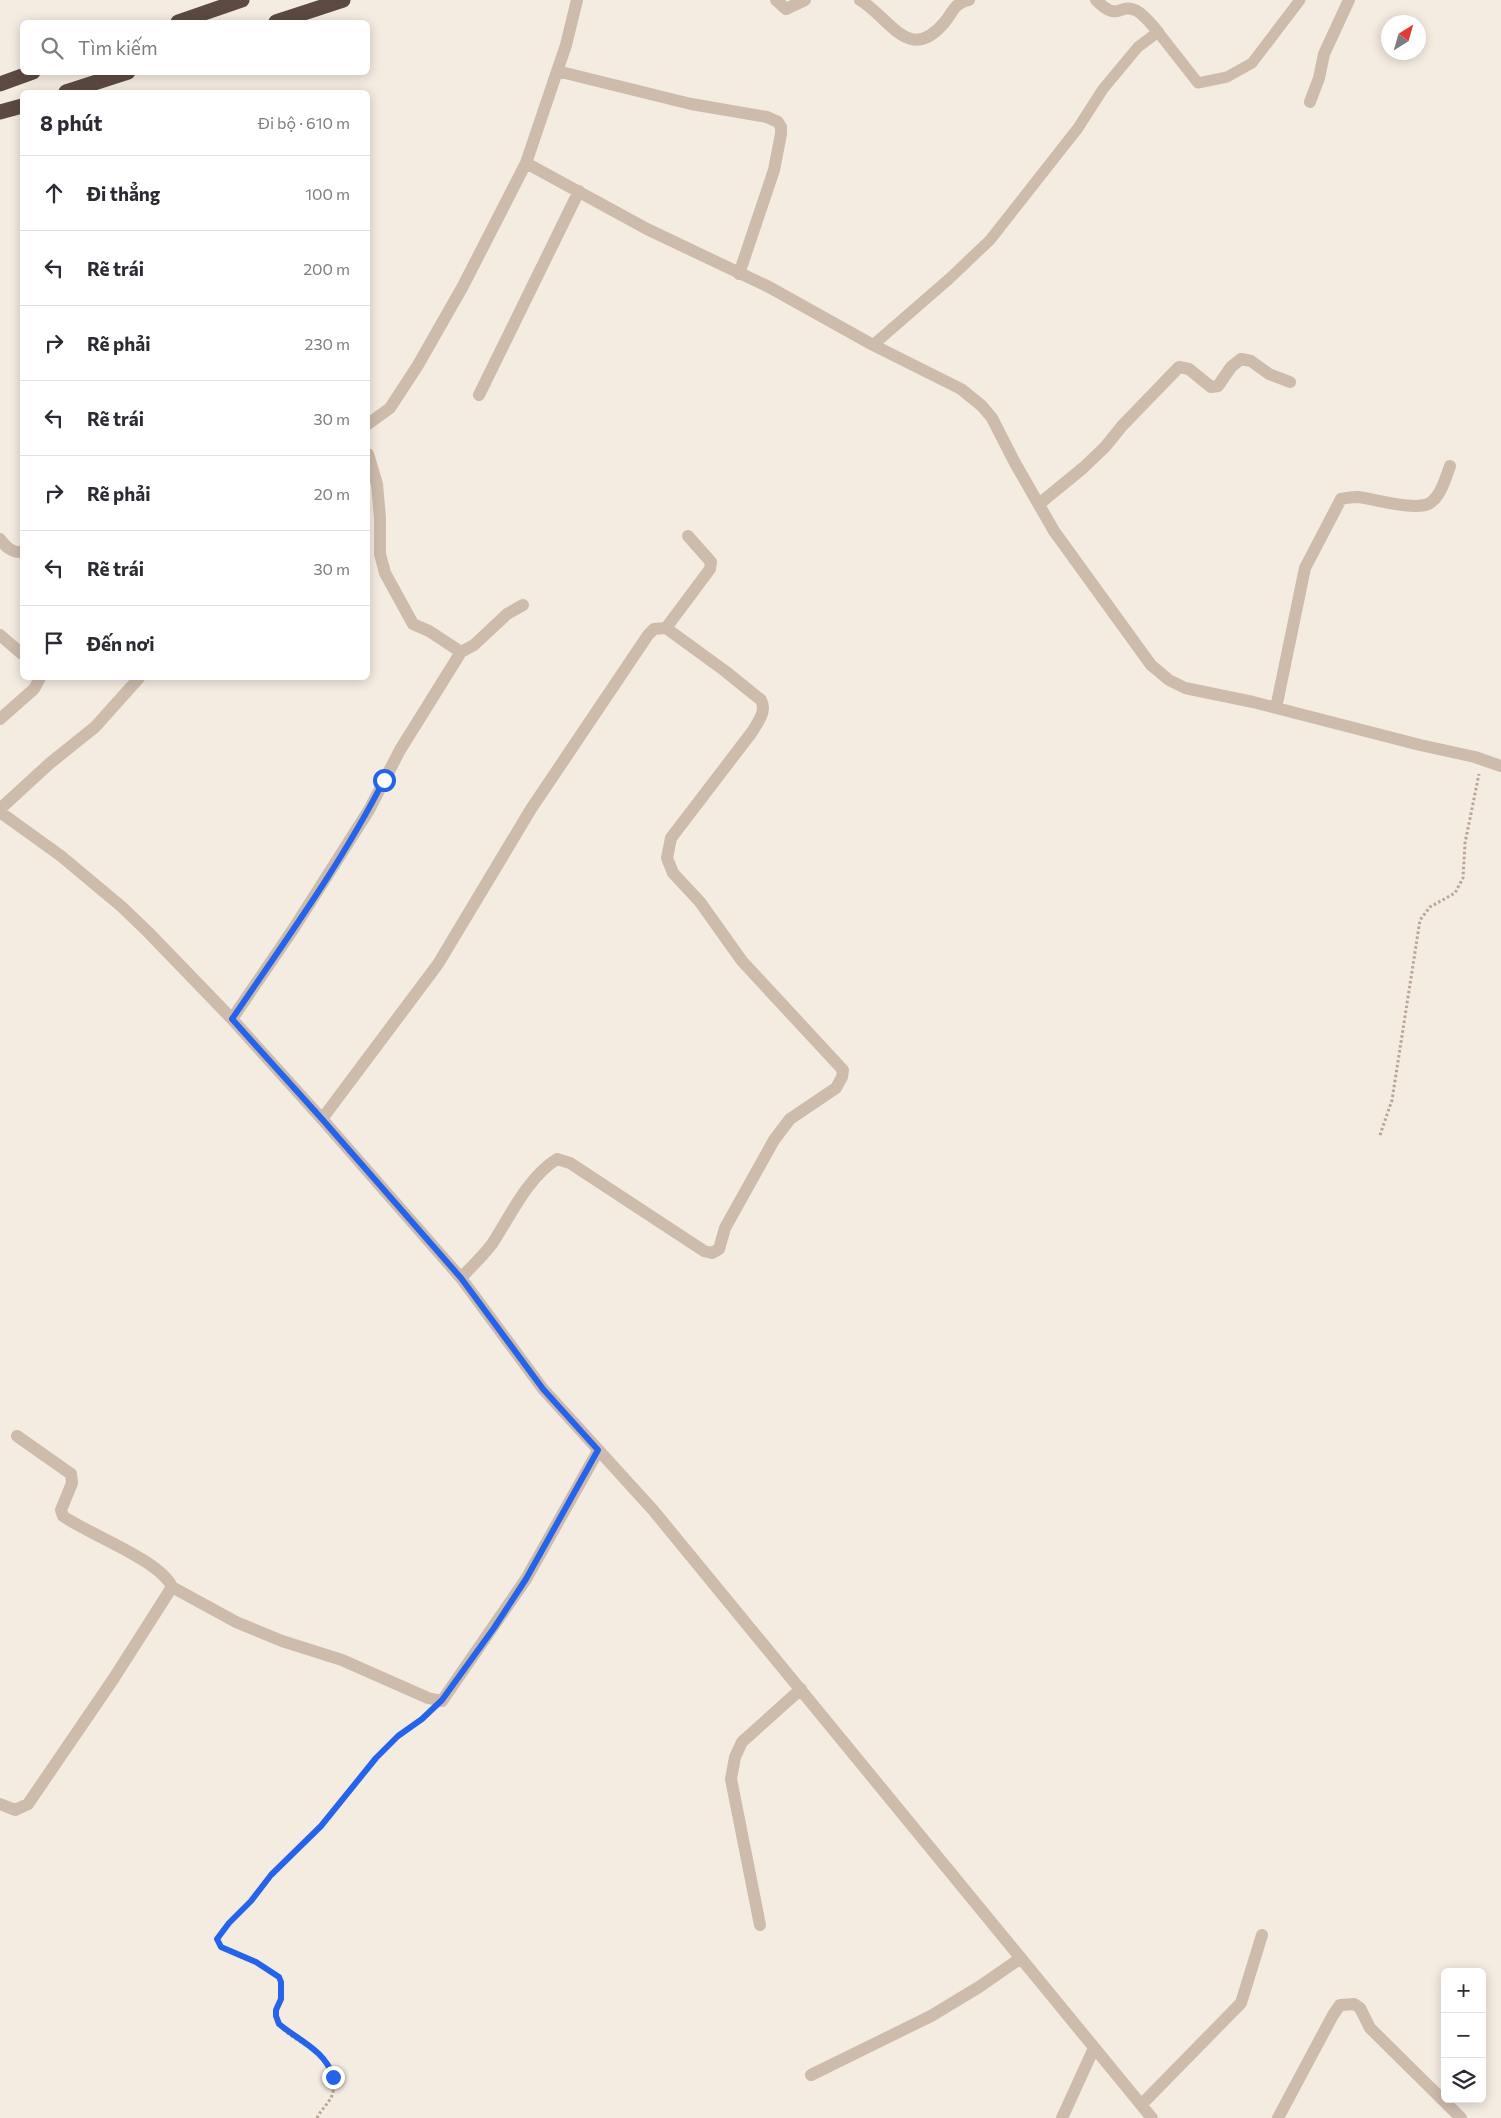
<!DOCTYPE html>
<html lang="vi">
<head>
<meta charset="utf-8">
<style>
  body { margin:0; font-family:Commissioner,sans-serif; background:#f2f2f3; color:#2b2b33 }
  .controls { position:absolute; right:15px; bottom:15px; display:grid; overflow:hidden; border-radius:8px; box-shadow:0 2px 12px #0003 }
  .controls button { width:45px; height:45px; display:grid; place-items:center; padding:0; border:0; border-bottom:1px solid #e1e1e2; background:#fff; color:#2b2b33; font:25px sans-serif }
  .compass { position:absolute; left:1381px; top:15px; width:45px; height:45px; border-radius:50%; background:#fff; box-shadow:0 2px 12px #0003; rotate:37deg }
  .stop { position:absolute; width:15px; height:15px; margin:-11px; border:4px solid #2563eb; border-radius:50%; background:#fff }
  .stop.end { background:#2563eb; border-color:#fff; box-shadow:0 1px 5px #0008 }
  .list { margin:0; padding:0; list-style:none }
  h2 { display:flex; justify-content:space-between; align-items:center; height:65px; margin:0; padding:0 20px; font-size:21px }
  h2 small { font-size:16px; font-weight:400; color:#7c7c81 }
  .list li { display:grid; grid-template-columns:32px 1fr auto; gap:15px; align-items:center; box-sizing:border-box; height:75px; padding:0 20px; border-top:1px solid #e1e1e2 }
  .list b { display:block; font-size:19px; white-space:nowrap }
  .list em { font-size:16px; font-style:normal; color:#7c7c81 }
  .icon { flex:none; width:28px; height:28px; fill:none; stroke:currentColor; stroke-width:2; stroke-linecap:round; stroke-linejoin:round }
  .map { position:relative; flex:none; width:1501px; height:2118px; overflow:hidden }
  .search { position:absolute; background:#fff; box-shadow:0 2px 12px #0003; left:20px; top:20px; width:350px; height:55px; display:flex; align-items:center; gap:12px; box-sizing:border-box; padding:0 18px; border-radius:8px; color:#7c7c81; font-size:19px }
  .panel { position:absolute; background:#fff; box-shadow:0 2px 12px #0003; left:20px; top:90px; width:350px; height:590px; border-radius:8px }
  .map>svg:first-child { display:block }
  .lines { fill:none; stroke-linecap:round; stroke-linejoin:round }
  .path { stroke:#b9a596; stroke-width:3; stroke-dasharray:2.5 2.5; stroke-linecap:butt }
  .lane { stroke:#cdbbac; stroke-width:11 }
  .street { stroke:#cdbbac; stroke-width:12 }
  .highway { stroke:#5c4a42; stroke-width:15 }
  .route { stroke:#2563eb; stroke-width:6 }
</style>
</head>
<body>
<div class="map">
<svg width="1501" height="2118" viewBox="0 0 1501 2118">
  <rect width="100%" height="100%" fill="#f4ebe1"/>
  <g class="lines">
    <path class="path" d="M1380 1135 1392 1100 1420 920 1430 907 1455 893 1463 878 1465 843 1479 774
      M317 2118C321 2109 331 2102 333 2092 344 2051 289 2045 278 2022 272 2008 289 1991 279 1978 269 1963 218 1954 217 1939L229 1923 251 1901 271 1875 321 1826 376 1758 398 1736 414 1726 429 1713"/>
    <path class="lane" d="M873 345 949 279 990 240 1078 128 1103 89 1138 47 1158 32 1198 83 1227 77 1252 63 1300 0"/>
    <path class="street" d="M776 0 786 9 805 0
      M860 0C891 19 909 64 944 23 954 11 953 4 969 0
      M1096 0C1119 23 1118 3 1135 10 1143 13 1152 25 1158 32
      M557 71 691 104 767 117 778 122 781 127V134L774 170 739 274
      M1310 102 1319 78 1324 54 1349 0
      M526 163 647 229 769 287 873 345 961 389 982 406 992 418 1015 463 1054 531 1151 665 1169 680 1185 688 1253 702 1420 745 1475 757 1501 766
      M479 395 579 191
      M368 424 390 408 418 365 463 286 526 163 566 45 577 0
      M368 454 377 484 380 518V554L385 573 413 624 429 631 461 652 474 645 507 614 523 605
      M1039 504 1083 468 1105 447 1122 426 1179 367 1189 369 1211 387 1218 386 1231 367 1241 359 1251 361 1269 374 1290 382
      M0 539C6 547 12 553 22 552
      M666 628 710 569 711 562 688 536
      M0 635 22 654
      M1276 708 1305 568 1341 499C1346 498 1352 497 1357 497 1373 498 1415 512 1430 503 1441 496 1446 477 1450 466
      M0 719 34 689 40 678
      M0 809 49 764 95 727 139 678
      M0 812 61 856 122 907 148 932 232 1019 322 1119 461 1278 543 1389 653 1510 1152 2118
      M232 1019 294 928 369 810 400 750 461 652
      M322 1119 438 964 531 809 648 635 654 629 666 628 725 671 761 700C767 711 758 722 752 732L671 838 667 858 673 873 700 902 742 961 843 1070 842 1077 836 1088 790 1119 774 1140 725 1228 719 1249 712 1253 704 1251 570 1163 557 1159C527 1178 511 1215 492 1244 483 1256 471 1267 461 1278
      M17 1436 71 1474 72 1483 61 1510 63 1516C88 1534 160 1560 172 1587
      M0 1804 15 1810 28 1804 114 1678 172 1587 236 1622 282 1641 342 1660 428 1698 442 1701 526 1579 598 1451
      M760 1925 731 1779 735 1757 742 1742 801 1689
      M811 2075 931 2016 979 1987 1021 1958
      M1141 2105 1241 2003 1262 1935
      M1062 2118 1094 2048
      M1278 2118 1333 2015 1340 2005 1354 2004 1360 2008 1370 2028 1461 2118"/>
    <path class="highway" d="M178 22 242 0
      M276 22 343 0
      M0 84 33 72
      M66 92 128 72
      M0 112 22 106"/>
  </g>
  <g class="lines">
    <path class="route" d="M333 2077C326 2051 298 2040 279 2024L276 2016V2010L281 1999V1982L279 1977 256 1962 221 1947 217 1939 229 1923 251 1901 271 1875 321 1826 376 1758 398 1736 422 1719 442 1700 494 1628 526 1579 598 1450 543 1389 461 1278 322 1119 232 1019C285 941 341 864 384 780"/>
  </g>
</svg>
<div class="controls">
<button>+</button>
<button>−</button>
<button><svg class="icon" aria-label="layers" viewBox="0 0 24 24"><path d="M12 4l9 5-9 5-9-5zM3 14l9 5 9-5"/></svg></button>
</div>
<svg class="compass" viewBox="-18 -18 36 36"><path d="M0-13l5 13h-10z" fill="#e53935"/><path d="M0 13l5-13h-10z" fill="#7c7c81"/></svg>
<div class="stop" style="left:384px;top:780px"></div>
<div class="stop end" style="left:333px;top:2077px"></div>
<div class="search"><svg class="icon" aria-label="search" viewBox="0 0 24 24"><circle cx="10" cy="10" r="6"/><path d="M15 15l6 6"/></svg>Tìm kiếm</div>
<section class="panel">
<h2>8 phút<small>Đi bộ · 610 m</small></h2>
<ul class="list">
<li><svg class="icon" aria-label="ahead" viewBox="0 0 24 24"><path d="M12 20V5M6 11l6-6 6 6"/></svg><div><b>Đi thẳng</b></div><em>100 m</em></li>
<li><svg class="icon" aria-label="left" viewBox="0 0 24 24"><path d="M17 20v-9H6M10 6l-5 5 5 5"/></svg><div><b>Rẽ trái</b></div><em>200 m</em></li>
<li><svg class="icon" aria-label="right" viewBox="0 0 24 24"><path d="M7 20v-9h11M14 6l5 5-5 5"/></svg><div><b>Rẽ phải</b></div><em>230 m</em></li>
<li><svg class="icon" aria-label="left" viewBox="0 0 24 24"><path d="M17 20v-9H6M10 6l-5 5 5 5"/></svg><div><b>Rẽ trái</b></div><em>30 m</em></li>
<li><svg class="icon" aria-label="right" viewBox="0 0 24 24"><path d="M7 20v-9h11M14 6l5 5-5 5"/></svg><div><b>Rẽ phải</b></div><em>20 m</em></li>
<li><svg class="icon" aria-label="left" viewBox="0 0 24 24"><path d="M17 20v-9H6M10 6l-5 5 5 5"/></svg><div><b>Rẽ trái</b></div><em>30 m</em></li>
<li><svg class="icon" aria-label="arrive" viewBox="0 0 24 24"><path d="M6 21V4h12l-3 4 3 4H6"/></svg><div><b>Đến nơi</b></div></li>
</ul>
</section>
</div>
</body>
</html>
